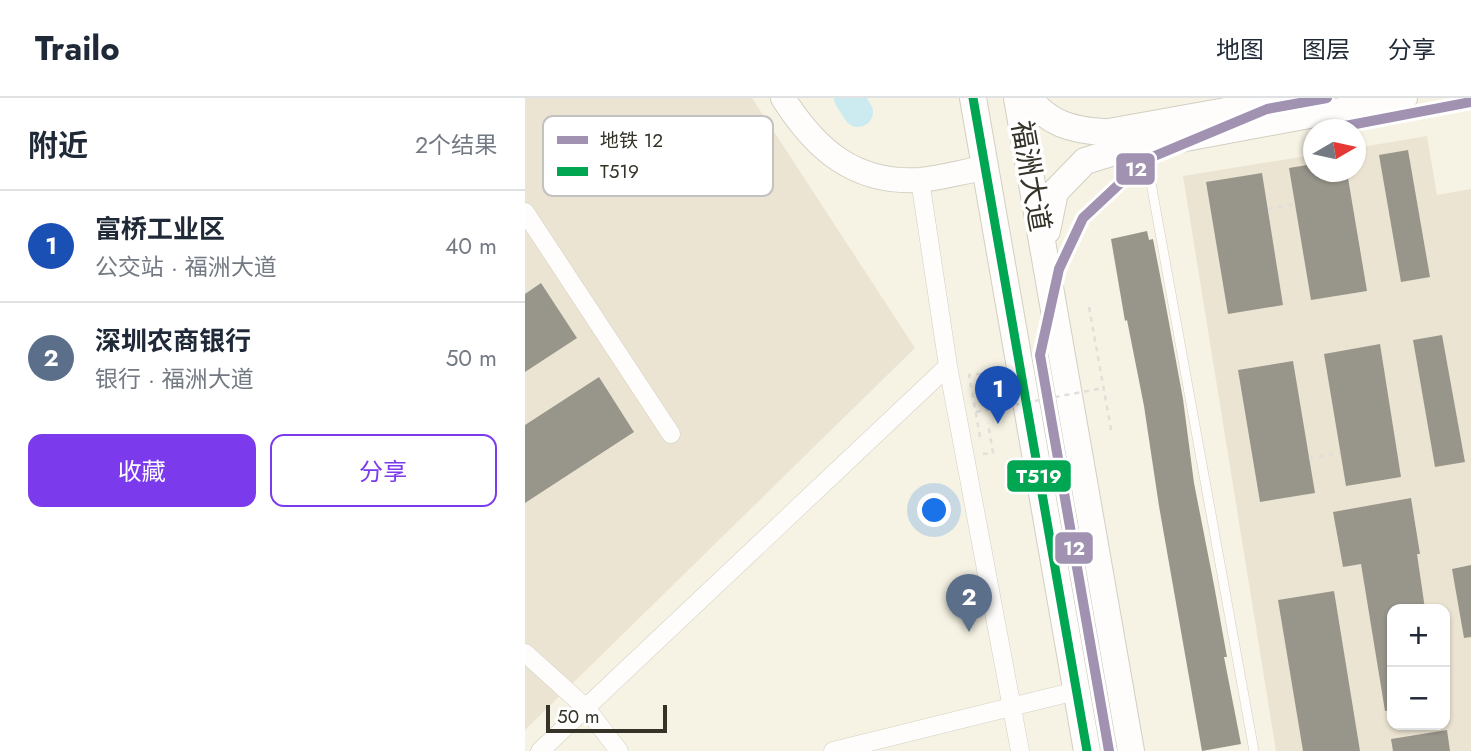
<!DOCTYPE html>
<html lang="zh">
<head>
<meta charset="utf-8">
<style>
  body { margin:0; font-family:Jost,"Noto Sans SC",sans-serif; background:#f2f2f3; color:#1f2937 }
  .controls { position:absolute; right:21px; bottom:21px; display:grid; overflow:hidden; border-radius:14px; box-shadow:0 2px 5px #0004 }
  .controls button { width:63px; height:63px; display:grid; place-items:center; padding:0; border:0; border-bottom:2px solid #e0e1e3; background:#fff; color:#1f2937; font:35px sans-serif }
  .compass { position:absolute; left:778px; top:21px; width:63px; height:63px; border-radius:50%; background:#fff; box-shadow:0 2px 5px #0004; rotate:81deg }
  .scale { position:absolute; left:21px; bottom:18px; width:121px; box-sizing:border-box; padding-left:7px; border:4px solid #353328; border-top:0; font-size:19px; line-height:24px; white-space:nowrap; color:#353328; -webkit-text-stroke:5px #fff; paint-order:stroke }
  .you { position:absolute; left:410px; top:413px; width:24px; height:24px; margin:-18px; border:5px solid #fff; border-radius:50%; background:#1a73e8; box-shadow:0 0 0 10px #1a73e833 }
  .badge { display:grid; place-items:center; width:46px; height:46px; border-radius:50%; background:#7c3aed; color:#fff; font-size:23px; font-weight:700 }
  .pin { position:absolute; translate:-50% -58px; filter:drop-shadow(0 2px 4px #0008) }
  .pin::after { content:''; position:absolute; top:37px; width:24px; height:21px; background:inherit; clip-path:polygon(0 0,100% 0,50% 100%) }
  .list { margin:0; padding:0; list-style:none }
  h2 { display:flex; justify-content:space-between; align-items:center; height:91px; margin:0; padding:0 28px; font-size:30px }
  h2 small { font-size:23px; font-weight:400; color:#747a83 }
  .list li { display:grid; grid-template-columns:46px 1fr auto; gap:21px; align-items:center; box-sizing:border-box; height:112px; padding:0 28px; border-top:2px solid #e0e1e3 }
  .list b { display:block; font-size:26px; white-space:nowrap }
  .list p { margin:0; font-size:23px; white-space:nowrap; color:#747a83 }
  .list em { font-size:23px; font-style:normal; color:#747a83 }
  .actions { display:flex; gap:14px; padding:21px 28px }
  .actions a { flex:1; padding:16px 0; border:2px solid #7c3aed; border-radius:14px; text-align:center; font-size:24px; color:#7c3aed }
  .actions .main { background:#7c3aed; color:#fff }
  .map { position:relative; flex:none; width:946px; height:653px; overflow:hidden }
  header { display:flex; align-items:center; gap:42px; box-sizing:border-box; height:98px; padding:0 35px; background:#fff; border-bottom:2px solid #e0e1e3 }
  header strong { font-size:33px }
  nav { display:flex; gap:38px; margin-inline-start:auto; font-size:24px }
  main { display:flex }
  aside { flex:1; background:#fff }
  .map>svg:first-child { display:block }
  .industrial { fill:#ece4d2; fill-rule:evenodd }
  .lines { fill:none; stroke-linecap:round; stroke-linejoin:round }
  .river { stroke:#cbebf1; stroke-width:30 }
  .building { fill:#98968b }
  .lane-casing { stroke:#d2cfc3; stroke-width:10 }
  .street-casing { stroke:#d2cfc3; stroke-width:19 }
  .secondary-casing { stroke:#d2cfc3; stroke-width:26 }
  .primary-casing { stroke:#d2cfc3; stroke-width:28 }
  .path { stroke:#e0dfda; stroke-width:2.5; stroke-dasharray:5 5; stroke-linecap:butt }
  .lane { stroke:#fefdfb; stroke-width:9 }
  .street { stroke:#fefdfb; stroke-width:18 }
  .secondary { stroke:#fefdfb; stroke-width:24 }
  .primary { stroke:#fefdfb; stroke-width:26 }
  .path-bridge { stroke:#e0dfda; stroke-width:2.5; stroke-dasharray:5 5; stroke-linecap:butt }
  .bus-1-casing { stroke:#fff; stroke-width:14 }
  .bus-1 { stroke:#00a651; stroke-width:9 }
  .metro-1-casing { stroke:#fff; stroke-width:16 }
  .metro-1 { stroke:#a192b2; stroke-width:10 }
  .labels { text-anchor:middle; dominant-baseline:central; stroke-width:7; stroke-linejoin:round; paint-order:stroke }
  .street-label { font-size:28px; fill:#353328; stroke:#fff }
  .key { fill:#fff; stroke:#c2c2be; stroke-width:2 }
  .key-label { font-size:19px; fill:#353328 }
  .line-badge { stroke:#fff; stroke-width:2.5 }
  .badge-label { font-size:19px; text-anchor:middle; font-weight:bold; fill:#fff }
</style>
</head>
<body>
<header>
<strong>Trailo</strong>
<nav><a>地图</a><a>图层</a><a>分享</a></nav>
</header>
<main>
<aside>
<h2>附近<small>2个结果</small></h2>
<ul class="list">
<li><span class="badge" style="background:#1a4fb4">1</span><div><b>富桥工业区</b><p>公交站 · 福洲大道</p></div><em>40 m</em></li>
<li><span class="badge" style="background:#5c6f8a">2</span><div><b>深圳农商银行</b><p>银行 · 福洲大道</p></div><em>50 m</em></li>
</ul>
<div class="actions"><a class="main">收藏</a><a>分享</a></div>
</aside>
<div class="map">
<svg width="946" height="653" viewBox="0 0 946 653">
  <rect width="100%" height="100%" fill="#f6f3e4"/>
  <path class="industrial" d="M0 0H227L390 250 0 632Z
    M902 38 912 97 946 91V653H751L658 78 788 57V74H830L831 50ZM867 511H920V627H867Z"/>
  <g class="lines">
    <path class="river" d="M324 0 333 14"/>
  </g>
  <path class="building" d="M883 52 905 179 876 184 854 57Z
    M788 66V74H822L842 193 786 202 764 70Z
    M737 75 758 207 703 216 681 84Z
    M622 133 624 142 628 141 640 203 658 301 669 385 689 487 702 559H699L716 646 677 653 634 408 619 308 602 222 600 223 586 141Z
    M16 185 52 240 0 274V196Z
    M917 237 940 364 910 369 888 242Z
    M855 246 876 379 821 388 799 256Z
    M768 263 790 395 735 404 713 272Z
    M74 279 109 334 0 405V327Z
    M886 400 895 456H892L900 511H867V612L860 613 836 466 818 469 808 414Z
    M946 467V539L939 540 927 471Z
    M809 493 835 653H778L753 502Z
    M922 632 925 653H868L866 641Z"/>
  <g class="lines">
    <defs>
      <path id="lane" d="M620 52 729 653"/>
      <path id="street" d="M395 82 423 268 495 653
        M0 114 146 336
        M0 555 61 610 94 653
        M15 653 423 268
        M308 653 551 593"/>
      <path id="secondary" d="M258 0C291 52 330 86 395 82 417 80 439 73 460 70
        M578 34 768 0
        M586 55 880 0"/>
      <path id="primary" d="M448 0 562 653
        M492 0 606 653
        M504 0C524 26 547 32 578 34
        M522 133 530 94 560 63 586 55"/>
    </defs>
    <use href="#lane" class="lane-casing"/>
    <use href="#street" class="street-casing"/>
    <use href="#secondary" class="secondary-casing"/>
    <use href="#primary" class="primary-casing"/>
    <path class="path" d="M743 111 770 106
      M564 209 587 337
      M455 339 444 277 455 276 460 304
      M458 356 468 355 463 325
      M784 360 815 355"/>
    <use href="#lane" class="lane"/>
    <use href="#street" class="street"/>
    <use href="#secondary" class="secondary"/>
    <use href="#primary" class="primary"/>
    <path class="path-bridge" d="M451 314 578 290"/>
    <defs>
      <path id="bus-1" d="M448 0 562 653"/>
    </defs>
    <use href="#bus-1" class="bus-1-casing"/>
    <use href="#bus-1" class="bus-1"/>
    <defs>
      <path id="metro-1" d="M799 32 946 4
        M584 653 515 257 534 171 558 120 620 62 742 11 802 0"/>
    </defs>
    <use href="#metro-1" class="metro-1-casing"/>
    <use href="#metro-1" class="metro-1"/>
  </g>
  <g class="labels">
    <g class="street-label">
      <text transform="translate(506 78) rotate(80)">福洲大道</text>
    </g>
  </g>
  <rect x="18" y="18" width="230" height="80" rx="10" class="key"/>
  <rect x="32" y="38" width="31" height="8" fill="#a192b2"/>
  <rect x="32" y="69" width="31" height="9" fill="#00a651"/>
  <g class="key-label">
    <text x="75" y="49">地铁 12</text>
    <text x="75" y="80">T519</text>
  </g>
  <g class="line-badge">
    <rect x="590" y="54" width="41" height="34" rx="7" fill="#a192b2"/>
    <rect x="481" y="361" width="66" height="34" rx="7" fill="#00a651"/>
    <rect x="529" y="433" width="40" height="34" rx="7" fill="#a192b2"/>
  </g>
  <g class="badge-label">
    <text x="611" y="78">12</text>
    <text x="514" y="385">T519</text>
    <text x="549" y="457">12</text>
  </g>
</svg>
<div class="controls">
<button>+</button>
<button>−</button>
</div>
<svg class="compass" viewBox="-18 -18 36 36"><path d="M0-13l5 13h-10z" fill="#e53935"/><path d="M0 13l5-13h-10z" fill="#747a83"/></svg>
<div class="scale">50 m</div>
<div class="you"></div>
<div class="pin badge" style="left:473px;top:326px;background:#1a4fb4">1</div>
<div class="pin badge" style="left:444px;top:534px;background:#5c6f8a">2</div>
</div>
</main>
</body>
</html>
